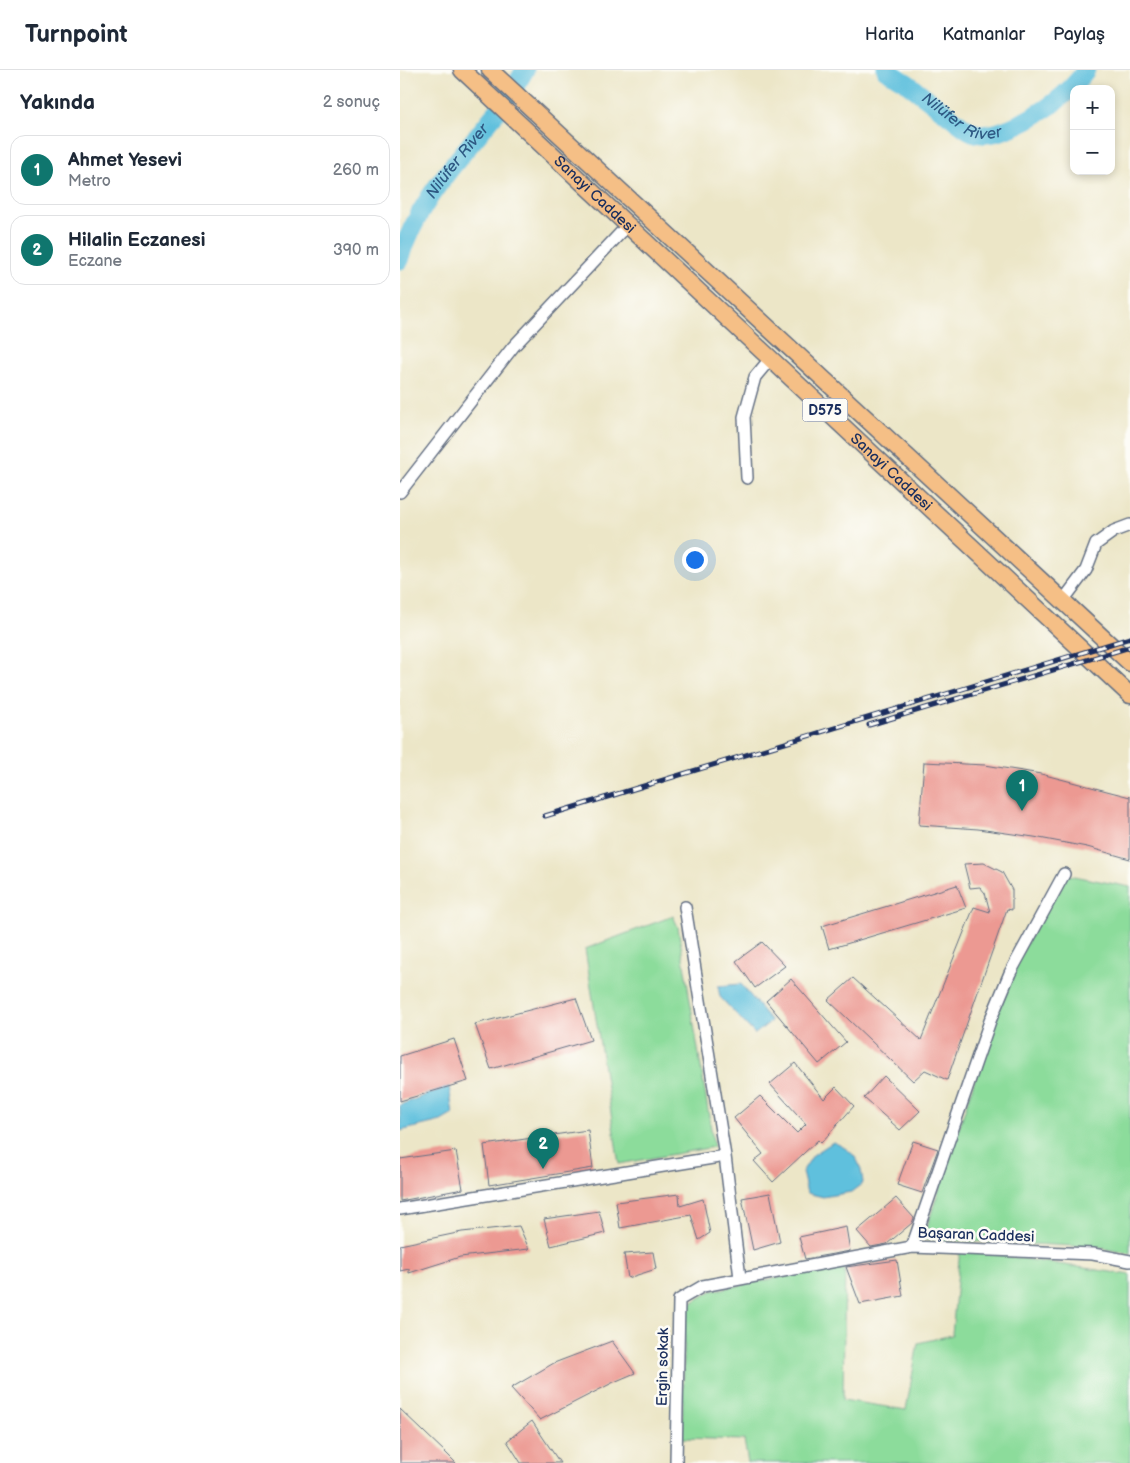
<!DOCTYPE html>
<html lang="tr">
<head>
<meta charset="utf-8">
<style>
  body { margin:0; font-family:"Balsamiq Sans",sans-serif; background:#f2f2f3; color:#1f2937 }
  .controls { position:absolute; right:15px; top:15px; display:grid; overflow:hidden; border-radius:10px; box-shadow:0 2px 8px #0003 }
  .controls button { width:45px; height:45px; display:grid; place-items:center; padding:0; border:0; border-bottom:1px solid #e0e1e3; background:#fff; color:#1f2937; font:25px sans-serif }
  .you { position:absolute; left:294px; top:489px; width:18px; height:18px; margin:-12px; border:4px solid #fff; border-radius:50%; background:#1a73e8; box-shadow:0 0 0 8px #1a73e833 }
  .badge { display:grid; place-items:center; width:32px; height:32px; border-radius:50%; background:#0f766e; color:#fff; font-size:16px; font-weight:700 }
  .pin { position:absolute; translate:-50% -41px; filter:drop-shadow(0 1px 2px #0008) }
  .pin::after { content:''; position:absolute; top:26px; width:18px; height:15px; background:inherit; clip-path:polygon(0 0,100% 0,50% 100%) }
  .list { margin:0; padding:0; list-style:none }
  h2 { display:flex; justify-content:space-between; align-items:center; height:65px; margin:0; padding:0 20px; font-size:21px }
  h2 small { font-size:16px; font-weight:400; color:#747a83 }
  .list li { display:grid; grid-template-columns:32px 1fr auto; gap:15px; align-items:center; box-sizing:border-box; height:70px; margin:0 10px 10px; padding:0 10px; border:1px solid #e0e1e3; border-radius:15px }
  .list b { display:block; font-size:19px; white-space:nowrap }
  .list p { margin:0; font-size:16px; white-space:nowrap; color:#747a83 }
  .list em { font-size:16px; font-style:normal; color:#747a83 }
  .map { position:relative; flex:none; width:730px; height:1393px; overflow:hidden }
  header { display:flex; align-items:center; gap:30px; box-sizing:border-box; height:70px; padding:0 25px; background:#fff; border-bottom:1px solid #e0e1e3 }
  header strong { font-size:24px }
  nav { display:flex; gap:28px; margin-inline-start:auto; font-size:18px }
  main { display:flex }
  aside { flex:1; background:#fff }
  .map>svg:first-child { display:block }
  .green { fill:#8cdc9b; stroke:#54867c }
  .water { fill:#5fc0dd; stroke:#3d789e }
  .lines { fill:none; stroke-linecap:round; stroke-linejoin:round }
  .river { stroke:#5fc0dd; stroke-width:19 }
  .building { fill:#ec9992 }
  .minor-casing { stroke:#646f83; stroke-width:14 }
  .highway-casing { stroke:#646f83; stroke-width:19 }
  .minor { stroke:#fff; stroke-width:11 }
  .highway { stroke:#f5bf86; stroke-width:16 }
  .rail-casing { stroke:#1b2f5e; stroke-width:5 }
  .rail { stroke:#fdfcf7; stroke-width:3; stroke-dasharray:9; stroke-linecap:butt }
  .labels { text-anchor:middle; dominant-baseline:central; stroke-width:5; stroke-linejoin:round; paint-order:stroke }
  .shield { fill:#fdfcf7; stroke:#5f6c8c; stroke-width:1 }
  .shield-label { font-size:14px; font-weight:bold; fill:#1b2f5e }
  .street-label { font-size:15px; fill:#1b2f5e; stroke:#fdfcf7 }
  .water-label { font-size:16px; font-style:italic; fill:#2f5a84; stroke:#fdfcf7 }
</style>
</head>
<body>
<header>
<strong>Turnpoint</strong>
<nav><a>Harita</a><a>Katmanlar</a><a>Paylaş</a></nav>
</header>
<main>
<aside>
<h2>Yakında<small>2 sonuç</small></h2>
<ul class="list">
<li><span class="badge">1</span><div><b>Ahmet Yesevi</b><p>Metro</p></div><em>260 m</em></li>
<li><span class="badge">2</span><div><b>Hilalin Eczanesi</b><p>Eczane</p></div><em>390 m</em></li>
</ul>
</aside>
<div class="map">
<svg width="730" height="1393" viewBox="0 0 730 1393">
  <rect width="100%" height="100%" fill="#fdfcf7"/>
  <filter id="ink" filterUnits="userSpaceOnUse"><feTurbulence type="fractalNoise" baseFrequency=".02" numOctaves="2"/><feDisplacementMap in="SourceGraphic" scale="10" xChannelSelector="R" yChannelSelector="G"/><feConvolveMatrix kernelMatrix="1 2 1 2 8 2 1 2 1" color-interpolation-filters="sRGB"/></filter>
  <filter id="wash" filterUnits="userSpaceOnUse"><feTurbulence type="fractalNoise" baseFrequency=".0096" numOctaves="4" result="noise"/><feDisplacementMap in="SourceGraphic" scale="20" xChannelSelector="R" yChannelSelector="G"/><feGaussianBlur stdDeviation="1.12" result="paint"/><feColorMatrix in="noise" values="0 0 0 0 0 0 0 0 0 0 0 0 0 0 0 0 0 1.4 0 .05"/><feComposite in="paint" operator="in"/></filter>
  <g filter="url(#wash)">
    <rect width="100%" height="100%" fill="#ece6c7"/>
    <path class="green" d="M664 804 730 817V1184L696 1177 523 1169 607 910Z
      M273 846 278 857 314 1077 219 1094 185 879Z
      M560 1179 730 1205V1393H348L344 1370 282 1368 285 1237 311 1221 397 1204 445 1189 443 1330 506 1340 518 1273 552 1265Z"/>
    <path class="water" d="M341 914 371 951 355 964 320 927 318 916Z
      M49 1016 53 1044 41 1051 0 1061V1035Z
      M433 1072C454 1081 461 1090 463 1113L451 1122 423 1127 407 1123 402 1102 413 1085Z"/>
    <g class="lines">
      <g class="river">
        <path id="s1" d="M486 0 507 13 564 57C569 61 575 64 582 64 593 65 602 61 612 57 642 44 667 27 686 0"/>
        <path id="s2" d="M0 190C23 111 86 68 125 0"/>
      </g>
    </g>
    <g id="blocks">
      <path class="building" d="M524 692 585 695 641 704 730 727V789L687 777 634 767 578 759 519 755Z
        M584 793 602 802 612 820V840L607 839 547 1010 525 1000 513 1011 428 930 453 908 521 970 574 837 590 842 585 823 580 817 570 818 564 794Z
        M557 815 566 838 429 879 422 856Z
        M362 872 385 896 355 918 336 891Z
        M391 909 446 972 419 994 366 931Z
        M176 928 191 970 91 999 75 954Z
        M54 969 68 1011 0 1031V986Z
        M395 993 424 1029 436 1017 454 1036 421 1073 418 1070 373 1112 354 1091 363 1084 334 1048 360 1026 397 1063 406 1054 370 1014Z
        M484 1006 520 1041 500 1060 464 1028Z
        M188 1060 193 1098 89 1115 84 1075Z
        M513 1071 538 1079 522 1123 497 1115Z
        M56 1081 63 1119 0 1131V1089Z
        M370 1123 380 1172 353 1180 342 1128Z
        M279 1124 280 1136 303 1129 310 1163 299 1170 291 1145 220 1158 216 1132Z
        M496 1128 514 1148 512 1153 487 1174 471 1177 457 1161Z
        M199 1141 205 1163 151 1176 144 1149Z
        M119 1156 129 1179 60 1187 9 1203V1199L0 1201V1175L62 1162Z
        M446 1157 450 1181 405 1189 399 1167Z
        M253 1182 256 1199 228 1208 224 1184Z
        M497 1190 503 1226 460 1234 446 1197Z
        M212 1271 235 1303 214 1312 140 1350 111 1318 154 1293Z
        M0 1339 47 1384 56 1393H0Z
        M132 1351 160 1393H121L107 1371Z"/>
    </g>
  </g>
  <g filter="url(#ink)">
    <use href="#blocks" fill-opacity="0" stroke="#646f83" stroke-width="1"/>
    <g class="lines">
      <defs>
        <path id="minor" d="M347 408 344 347 355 307 370 289
          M0 422 113 277 228 155
          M662 532 686 500 696 474 714 461 730 455
          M285 837 325 1086 340 1208
          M0 1139 325 1086
          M512 1177 590 951 610 903 664 804
          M276 1393 279 1230 303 1216 512 1177 693 1184 730 1191"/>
        <g id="highway">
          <path id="s3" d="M62 0 730 625"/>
          <path d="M90 0 730 593"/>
        </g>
      </defs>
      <use href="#minor" class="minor-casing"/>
      <use href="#highway" class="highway-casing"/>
      <use href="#minor" class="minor"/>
      <use href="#highway" class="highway"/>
      <defs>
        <path id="rail" d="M469 655 730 577
          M145 746 730 568"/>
      </defs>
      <use href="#rail" class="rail-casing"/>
      <use href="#rail" class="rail"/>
    </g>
  </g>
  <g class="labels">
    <rect class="shield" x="402.5" y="328.5" width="45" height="23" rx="4"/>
    <g class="shield-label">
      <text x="425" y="340">D575</text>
    </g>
    <g class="street-label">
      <text stroke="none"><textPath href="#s3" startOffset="182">Sanayi Caddesi</textPath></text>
      <text stroke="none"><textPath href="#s3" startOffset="588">Sanayi Caddesi</textPath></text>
      <text transform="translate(576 1165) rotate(2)">Başaran Caddesi</text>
      <text transform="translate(263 1297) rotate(-89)">Ergin sokak</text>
    </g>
    <g class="water-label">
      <text stroke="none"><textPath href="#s1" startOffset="91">Nilüfer River</textPath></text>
      <text stroke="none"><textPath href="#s2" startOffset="115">Nilüfer River</textPath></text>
    </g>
  </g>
</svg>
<div class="controls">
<button>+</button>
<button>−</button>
</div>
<div class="you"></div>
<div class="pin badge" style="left:622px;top:741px">1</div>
<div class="pin badge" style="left:143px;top:1099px">2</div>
</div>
</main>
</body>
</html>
